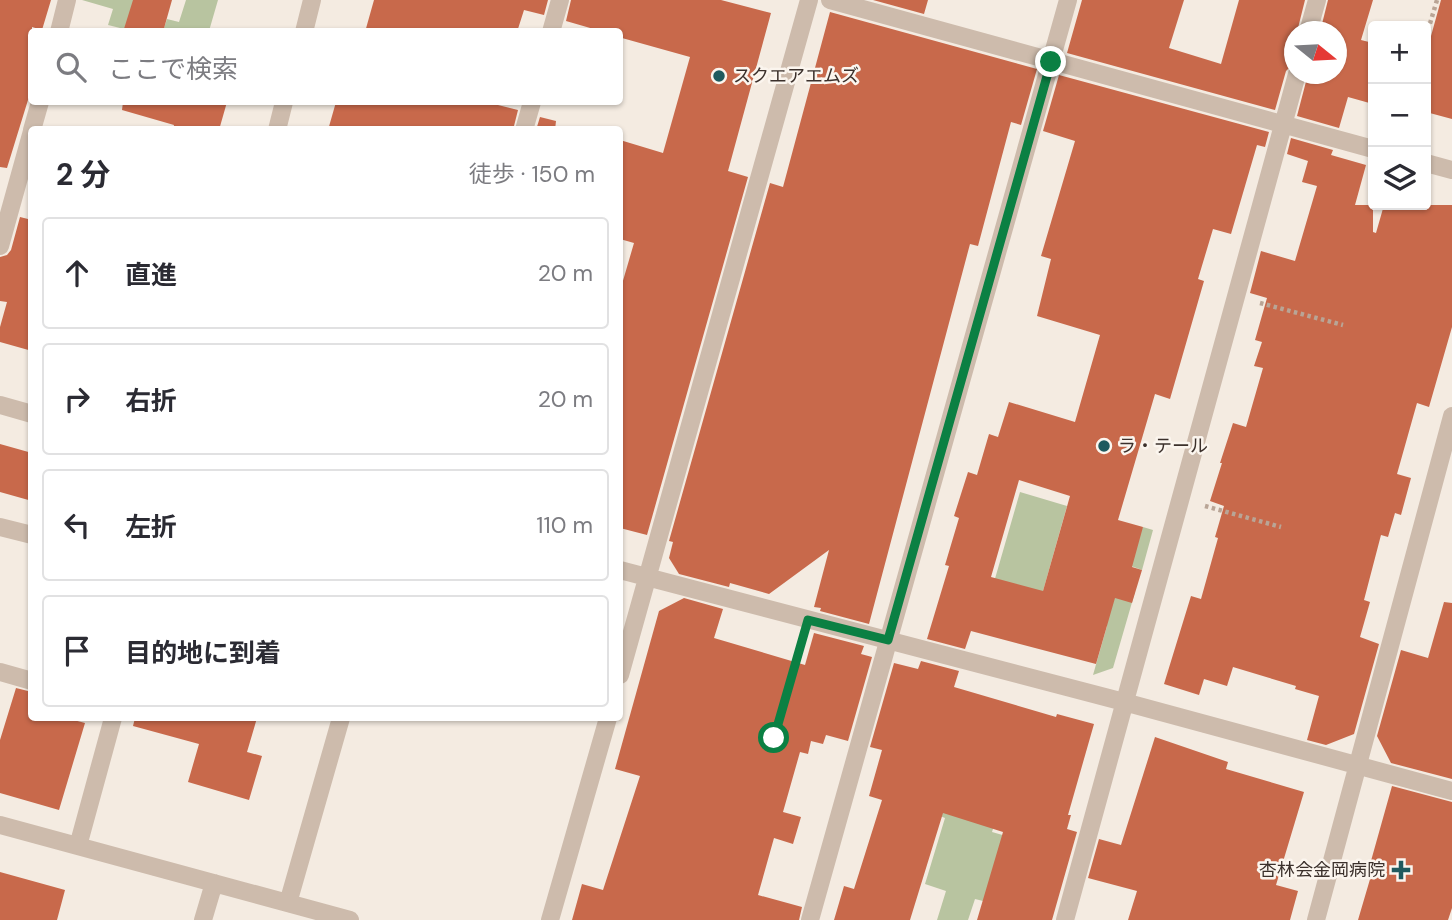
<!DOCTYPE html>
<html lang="ja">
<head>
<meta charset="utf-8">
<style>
  body { margin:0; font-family:"DM Sans","Noto Sans JP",sans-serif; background:#f7f7f7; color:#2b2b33 }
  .controls { position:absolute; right:21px; top:21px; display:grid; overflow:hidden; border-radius:7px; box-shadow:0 2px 5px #0004 }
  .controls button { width:63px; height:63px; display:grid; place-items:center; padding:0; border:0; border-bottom:2px solid #e1e1e2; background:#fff; color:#2b2b33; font:35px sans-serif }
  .compass { position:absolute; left:1284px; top:21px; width:63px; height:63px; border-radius:50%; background:#fff; box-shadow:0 2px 5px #0004; rotate:108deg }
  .stop { position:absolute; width:21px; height:21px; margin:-16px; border:5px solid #0b8043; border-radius:50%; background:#fff }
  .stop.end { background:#0b8043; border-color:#fff; box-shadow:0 2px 7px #0008 }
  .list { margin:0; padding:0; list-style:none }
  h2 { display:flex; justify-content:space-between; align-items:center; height:91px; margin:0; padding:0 28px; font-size:30px }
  h2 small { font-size:23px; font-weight:400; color:#7c7c81 }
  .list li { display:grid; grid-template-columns:46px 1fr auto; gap:21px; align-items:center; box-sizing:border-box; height:112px; margin:0 14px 14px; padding:0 14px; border:2px solid #e1e1e2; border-radius:7px }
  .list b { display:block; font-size:26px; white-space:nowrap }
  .list em { font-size:23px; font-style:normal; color:#7c7c81 }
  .icon { flex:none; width:38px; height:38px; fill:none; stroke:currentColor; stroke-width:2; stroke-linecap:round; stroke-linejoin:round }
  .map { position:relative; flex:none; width:1452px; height:920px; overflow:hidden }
  .search { position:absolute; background:#fff; box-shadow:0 2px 5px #0004; left:28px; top:28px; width:595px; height:77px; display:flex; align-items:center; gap:18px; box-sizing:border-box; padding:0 24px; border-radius:7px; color:#7c7c81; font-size:26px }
  .panel { position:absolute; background:#fff; box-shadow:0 2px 5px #0004; left:28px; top:126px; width:595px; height:595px; border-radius:7px }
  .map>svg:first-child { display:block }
  .green { fill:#b8c4a0 }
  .building { fill:#c8694b; fill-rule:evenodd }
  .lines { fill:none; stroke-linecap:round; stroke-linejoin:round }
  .path { stroke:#b9a596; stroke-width:4.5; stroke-dasharray:3.5 3.5; stroke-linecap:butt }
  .minor { stroke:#cdbbac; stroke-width:18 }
  .route { stroke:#0b8043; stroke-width:9 }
  .poi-dot { fill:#1f5a5e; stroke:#fbf5ee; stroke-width:2.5 }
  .labels { text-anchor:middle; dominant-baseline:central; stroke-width:5; stroke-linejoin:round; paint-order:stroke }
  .poi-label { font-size:18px; fill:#3b302b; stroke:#fbf5ee; text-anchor:start }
</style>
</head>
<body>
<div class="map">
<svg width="1452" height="920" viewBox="0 0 1452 920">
  <rect width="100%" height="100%" fill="#f4ebe1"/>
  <path class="green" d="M82 0H144L124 29 108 25 113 9Z
    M186 0H218L209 31H163L167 19 179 22Z
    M1020 492 1067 506 1043 591 990 596Z
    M1143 527 1153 530 1142 570 1131 566 1125 589 1135 592 1113 668 1093 675 1107 626 1092 610Z
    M952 777 1004 793 992 832 1013 838 983 901 975 899 968 920H937L946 891 925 884 945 818 940 816Z"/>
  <path class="building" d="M0 0H51L42 30 32 27V87L7 168 0 167Z
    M133 0H172L163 32H123Z
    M374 0H548L544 15 524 10 517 32H365Z
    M571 0H721L771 13 728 171 748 177 647 535 620 528V291L634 243 620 239V140L663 153 690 57 622 38 620 32H604L566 21Z
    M873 0H928L924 14Z
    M1082 0H1184L1169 48 1221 64 1239 0H1305L1297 32H1294V63L1286 71 1275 110 1067 53Z
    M1328 0H1373L1361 40 1373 43V104L1348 97 1339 128 1297 116 1308 74H1336V32H1320Z
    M1441 0H1452V119L1426 112V54Z
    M830 12 1037 69 1021 125 1011 122 978 246 970 244 869 624 820 611 821 608 814 607 829 550 769 594 730 583 729 587 679 574 669 558 673 542 669 541 770 183 783 187Z
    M1059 75 1269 132 1265 147 1257 145 1231 234 1213 229 1198 279 1204 281 1170 399 1155 394 1118 520 1143 527 1132 567 1142 570 1132 603 1115 598 1096 664 971 631 965 649 927 639 949 566 945 565 959 518 954 516 968 472 977 475 989 434 998 437 1009 402 1075 422 1100 335 1037 316 1051 259 1041 256 1075 141 1043 131ZM1019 480 1070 496 1043 591 991 577Z
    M123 102H227L219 130H173L174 125 122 110Z
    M336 102H486L518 110 513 130H328Z
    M540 117 556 121 555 130H536Z
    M1291 138 1333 150 1331 155 1366 165 1355 205H1373V232L1376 233 1384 205H1452V327L1429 407 1417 403 1397 474 1411 478 1401 515 1395 513 1388 537 1381 535 1364 600 1370 602 1360 637 1379 644 1354 734 1326 745 1307 740 1319 696 1295 689 1296 686 1233 667 1227 686 1204 679 1199 695 1164 684 1191 596 1201 599 1218 538 1215 537 1224 506 1210 501 1222 463H1220L1233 423 1246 427 1263 368 1254 366 1262 342 1255 340 1267 298 1250 293 1261 251 1295 261 1317 186 1302 182 1308 161 1287 154Z
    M20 217 32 220V351L0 342V327L7 302 0 301V257L7 255 11 250Z
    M0 444 32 453V501L0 492Z
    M684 598 723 609 714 638 805 665 814 633 864 646 861 654 872 657 848 741 826 735 823 744 811 741 808 754 800 752 783 812 801 817 793 844 774 838 758 895 802 907 799 920H572L582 884 603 890 640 776 615 769 659 611Z
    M1444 602 1452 603V779L1391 763 1377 736 1401 650 1428 658Z
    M921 661 959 671 954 687 1056 717 1057 714 1094 724 1068 815H1071L1067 829 1077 832 1052 920H977L1003 832 943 813 910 920H834L844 886 854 889 882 800 869 796 882 750 870 747 894 663 918 669Z
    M16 688 32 692V718H66L85 723 59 810 0 793V740Z
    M135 718H257L247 752 262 756 249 800 188 782 199 744 133 726Z
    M1155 737 1228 762 1226 769 1304 792 1276 885 1298 891 1290 920H1128L1137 891 1088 878 1099 839 1121 845Z
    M1392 786 1452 802V908L1448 920H1358L1373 869 1369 868Z
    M0 872 65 890 57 920H0Z"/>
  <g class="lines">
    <path class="path" d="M1426 37 1437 0
      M1260 303 1343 325
      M1205 506 1281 527
      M774 738 801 644"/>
    <path class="minor" d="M830 0 1373 149
      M59 32 67 0
      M304 32 312 0
      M551 32 560 0
      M1308 32 1317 0
      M32 130 40 102
      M277 130 284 102
      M524 130 532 102
      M1426 163 1452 170
      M0 246 32 131
      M0 405 32 414
      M0 527 32 535
      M620 570 1124 702 1452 791
      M0 672 32 681
      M620 675 809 0
      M0 825 350 920
      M78 846 113 718
      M288 903 341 718
      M203 920 214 883
      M550 920 608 718
      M810 920 1068 0
      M1065 920 1297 74
      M1316 920 1452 416"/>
  </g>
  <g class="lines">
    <path class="route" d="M774 738 808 620 888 640 1051 62"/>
  </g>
  <g class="poi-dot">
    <circle cx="719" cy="76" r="7"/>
    <circle cx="1104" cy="446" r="7"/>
    <path d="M1397.5 859.5h7v7h7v7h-7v7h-7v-7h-7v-7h7z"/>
  </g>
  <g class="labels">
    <g class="poi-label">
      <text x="733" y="76">スクエアエムズ</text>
      <text x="1118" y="446">ラ・テール</text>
      <text x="1385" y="870" text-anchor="end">杏林会金岡病院</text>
    </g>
  </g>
</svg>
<div class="controls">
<button>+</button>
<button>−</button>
<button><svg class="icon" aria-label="layers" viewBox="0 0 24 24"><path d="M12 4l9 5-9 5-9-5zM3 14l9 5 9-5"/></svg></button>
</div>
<svg class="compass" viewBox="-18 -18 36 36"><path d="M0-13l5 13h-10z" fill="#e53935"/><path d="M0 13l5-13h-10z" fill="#7c7c81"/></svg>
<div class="stop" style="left:774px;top:738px"></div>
<div class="stop end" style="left:1051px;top:62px"></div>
<div class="search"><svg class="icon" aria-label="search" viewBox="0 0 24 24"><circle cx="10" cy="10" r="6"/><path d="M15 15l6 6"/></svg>ここで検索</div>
<section class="panel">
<h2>2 分<small>徒歩 · 150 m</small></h2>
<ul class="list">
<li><svg class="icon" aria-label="ahead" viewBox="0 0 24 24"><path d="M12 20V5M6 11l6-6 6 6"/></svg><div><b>直進</b></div><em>20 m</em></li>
<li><svg class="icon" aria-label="right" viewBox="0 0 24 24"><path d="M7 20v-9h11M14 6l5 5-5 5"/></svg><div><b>右折</b></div><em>20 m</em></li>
<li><svg class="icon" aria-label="left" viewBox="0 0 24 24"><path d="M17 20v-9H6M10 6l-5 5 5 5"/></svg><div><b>左折</b></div><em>110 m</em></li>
<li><svg class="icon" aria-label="arrive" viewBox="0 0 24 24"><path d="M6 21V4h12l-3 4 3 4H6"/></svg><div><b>目的地に到着</b></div></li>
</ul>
</section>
</div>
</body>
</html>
